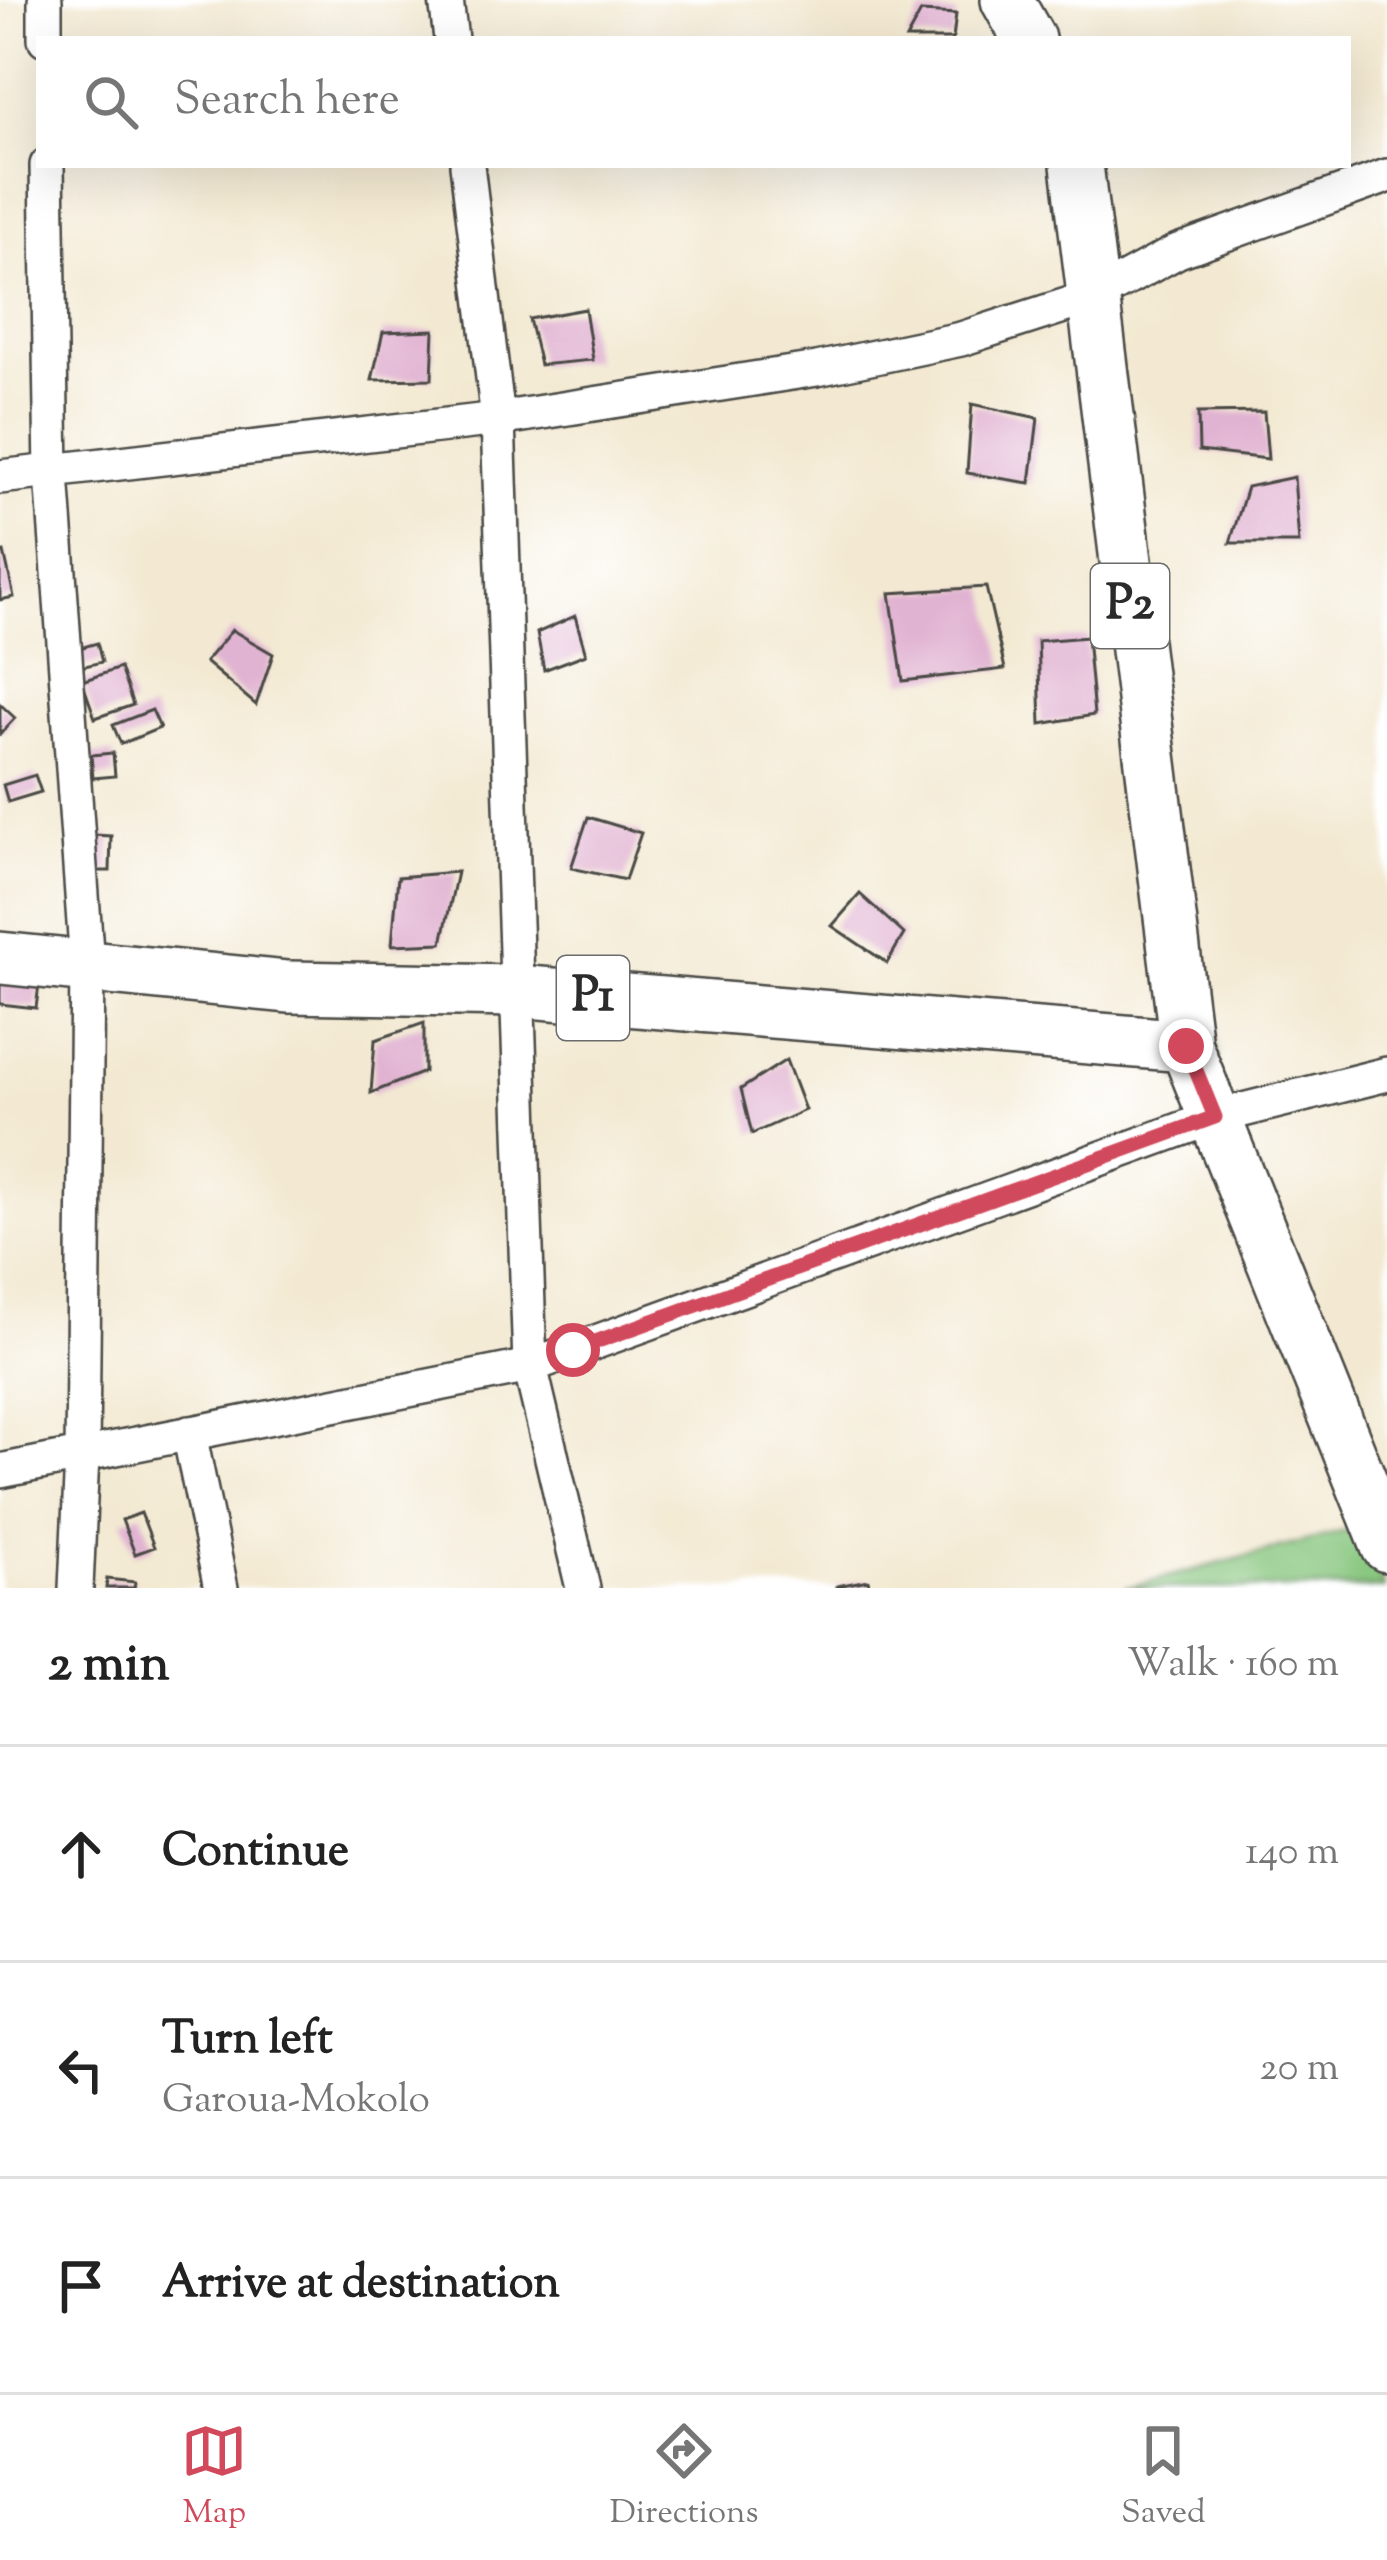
<!DOCTYPE html>
<html lang="en">
<head>
<meta charset="utf-8">
<style>
  body { margin:0; font-family:"Sorts Mill Goudy",serif; background:#f2f2f2; color:#222 }
  .stop { position:absolute; width:36px; height:36px; margin:-27px; border:9px solid #d1495b; border-radius:50%; background:#fff }
  .stop.end { background:#d1495b; border-color:#fff; box-shadow:0 3px 12px #0008 }
  .list { margin:0; padding:0; list-style:none }
  h2 { display:flex; justify-content:space-between; align-items:center; height:156px; margin:0; padding:0 48px; font-size:51px }
  h2 small { font-size:39px; font-weight:400; color:#767676 }
  .list li { display:grid; grid-template-columns:78px 1fr auto; gap:36px; align-items:center; box-sizing:border-box; height:216px; padding:0 48px; border-top:3px solid #e0e0e0 }
  .list b { display:block; font-size:45px; white-space:nowrap }
  .list p { margin:0; font-size:39px; white-space:nowrap; color:#767676 }
  .list em { font-size:39px; font-style:normal; color:#767676 }
  .icon { flex:none; width:66px; height:66px; fill:none; stroke:currentColor; stroke-width:2; stroke-linecap:round; stroke-linejoin:round }
  .map { position:relative; flex:none; width:1387px; height:1588px; overflow:hidden }
  .search { position:absolute; background:#fff; box-shadow:0 12px 48px #0002; left:36px; right:36px; top:36px; height:132px; display:flex; align-items:center; gap:30px; box-sizing:border-box; padding:0 42px; border-radius:0px; color:#767676; font-size:45px }
  .sheet { height:804px; background:#fff }
  nav { display:flex; justify-content:space-around; align-items:center; box-sizing:border-box; height:168px; border-top:3px solid #e0e0e0; background:#fff; font-size:33px; color:#767676 }
  nav a { display:grid; justify-items:center; gap:6px }
  nav .on { color:#d1495b }
  .map>svg:first-child { display:block }
  .green { fill:#87c67e; stroke:#597854; stroke-width:3 }
  .building { fill:#e1b3d2 }
  .lines { fill:none; stroke-linecap:round; stroke-linejoin:round }
  .minor-casing { stroke:#494844; stroke-width:38 }
  .primary-casing { stroke:#494844; stroke-width:56 }
  .minor { stroke:#fff; stroke-width:33 }
  .primary { stroke:#fff; stroke-width:51 }
  .route { stroke:#d1495b; stroke-width:15 }
  .labels { text-anchor:middle; dominant-baseline:central; stroke-width:10; stroke-linejoin:round; paint-order:stroke }
  .shield { fill:#fff; stroke:#6b6b6b; stroke-width:3 }
  .shield-label { font-size:48px; font-weight:bold; fill:#2b2b2b }
</style>
</head>
<body>
<div class="map">
<svg width="1387" height="1588" viewBox="0 0 1387 1588">
  <rect width="100%" height="100%" fill="#fff"/>
  <filter id="ink" filterUnits="userSpaceOnUse"><feTurbulence type="fractalNoise" baseFrequency=".00833" numOctaves="2"/><feDisplacementMap in="SourceGraphic" scale="24" xChannelSelector="R" yChannelSelector="G"/><feConvolveMatrix kernelMatrix="1 2 1 2 8 2 1 2 1" color-interpolation-filters="sRGB"/></filter>
  <filter id="wash" filterUnits="userSpaceOnUse"><feTurbulence type="fractalNoise" baseFrequency=".004" numOctaves="4" result="noise"/><feDisplacementMap in="SourceGraphic" scale="48" xChannelSelector="R" yChannelSelector="G"/><feGaussianBlur stdDeviation="2.7" result="paint"/><feColorMatrix in="noise" values="0 0 0 0 0 0 0 0 0 0 0 0 0 0 0 0 0 1.4 0 .05"/><feComposite in="paint" operator="in"/></filter>
  <g filter="url(#wash)">
    <rect width="100%" height="100%" fill="#f3e9d2"/>
    <path class="green" d="M1360 1527 1384 1588H1125Z"/>
    <g id="blocks">
      <path class="building" d="M921 12 956 14 953 39H906Z
        M585 309 593 360 540 365 529 319Z
        M434 330 432 379 372 380 383 332Z
        M972 404 1038 418 1030 483 967 473Z
        M1264 412 1268 459 1199 451 1198 413Z
        M1294 477 1299 543H1230L1247 487Z
        M4 552 14 597 0 600V553Z
        M986 587 1005 669 903 681 890 593Z
        M575 616 586 654 544 670 537 633Z
        M232 630 273 654 256 705 205 662Z
        M1087 637 1094 715 1041 724 1038 641Z
        M97 643 102 662 81 667 76 649Z
        M120 668 133 705 95 718 82 681Z
        M0 704 15 718 0 734Z
        M152 710 160 728 121 744 113 725Z
        M113 753 115 776 93 778 91 755Z
        M35 775 41 792 8 802 3 785Z
        M588 817 641 833 625 880 571 868Z
        M93 835 111 836 110 871H91Z
        M457 872 442 943 392 945 398 877Z
        M860 894 904 934 887 963 832 926Z
        M0 980 39 985 36 1008 0 1004Z
        M424 1023V1072L371 1093 375 1040Z
        M786 1060 805 1110 752 1134 741 1089Z
        M141 1513 154 1547 135 1554 122 1520Z
        M107 1579 135 1582 134 1588H106Z
        M868 1580 870 1588H837V1586Z"/>
    </g>
  </g>
  <g filter="url(#ink)">
    <use href="#blocks" fill-opacity="0" stroke="#494844" stroke-width="3"/>
    <g class="lines">
      <defs>
        <path id="minor" d="M45 0V39
          M446 0 451 39
          M47 165 52 474 87 965 82 1456 76 1588
          M467 165 498 419 530 1366 583 1588
          M0 477 498 419 817 369 961 339 1095 296 1178 251 1387 176
          M189 1433 221 1588
          M0 1471 530 1366 1215 1117 1387 1074"/>
        <path id="primary" d="M1007 0 1029 39
          M1077 165 1186 1046 1387 1546
          M0 958 288 987 516 991 1186 1046"/>
      </defs>
      <use href="#minor" class="minor-casing"/>
      <use href="#primary" class="primary-casing"/>
      <use href="#minor" class="minor"/>
      <use href="#primary" class="primary"/>
    </g>
  </g>
  <g class="lines" filter="url(#ink)">
    <path class="route" d="M573 1350 1215 1117 1186 1046"/>
  </g>
  <g class="labels">
    <g class="shield">
      <rect x="1091" y="564" width="78" height="84" rx="9"/>
      <rect x="557" y="956" width="72" height="84" rx="9"/>
    </g>
    <g class="shield-label">
      <text x="1130" y="606">P2</text>
      <text x="593" y="998">P1</text>
    </g>
  </g>
</svg>
<div class="stop" style="left:573px;top:1350px"></div>
<div class="stop end" style="left:1186px;top:1046px"></div>
<div class="search"><svg class="icon" aria-label="search" viewBox="0 0 24 24"><circle cx="10" cy="10" r="6"/><path d="M15 15l6 6"/></svg>Search here</div>
</div>
<section class="sheet">
<h2>2 min<small>Walk · 160 m</small></h2>
<ul class="list">
<li><svg class="icon" aria-label="ahead" viewBox="0 0 24 24"><path d="M12 20V5M6 11l6-6 6 6"/></svg><div><b>Continue</b></div><em>140 m</em></li>
<li><svg class="icon" aria-label="left" viewBox="0 0 24 24"><path d="M17 20v-9H6M10 6l-5 5 5 5"/></svg><div><b>Turn left</b><p>Garoua-Mokolo</p></div><em>20 m</em></li>
<li><svg class="icon" aria-label="arrive" viewBox="0 0 24 24"><path d="M6 21V4h12l-3 4 3 4H6"/></svg><div><b>Arrive at destination</b></div></li>
</ul>
</section>
<nav>
<a class="on"><svg class="icon" aria-label="map" viewBox="0 0 24 24"><path d="M3 6l6-2 6 2 6-2v14l-6 2-6-2-6 2zM9 4v14M15 6v14"/></svg>Map</a>
<a><svg class="icon" aria-label="directions" viewBox="0 0 24 24"><path d="M12 3l9 9-9 9-9-9zM9 14v-3h6M13 9l2 2-2 2"/></svg>Directions</a>
<a><svg class="icon" aria-label="saved" viewBox="0 0 24 24"><path d="M7 4h10v16l-5-4-5 4z"/></svg>Saved</a>
</nav>
</body>
</html>
